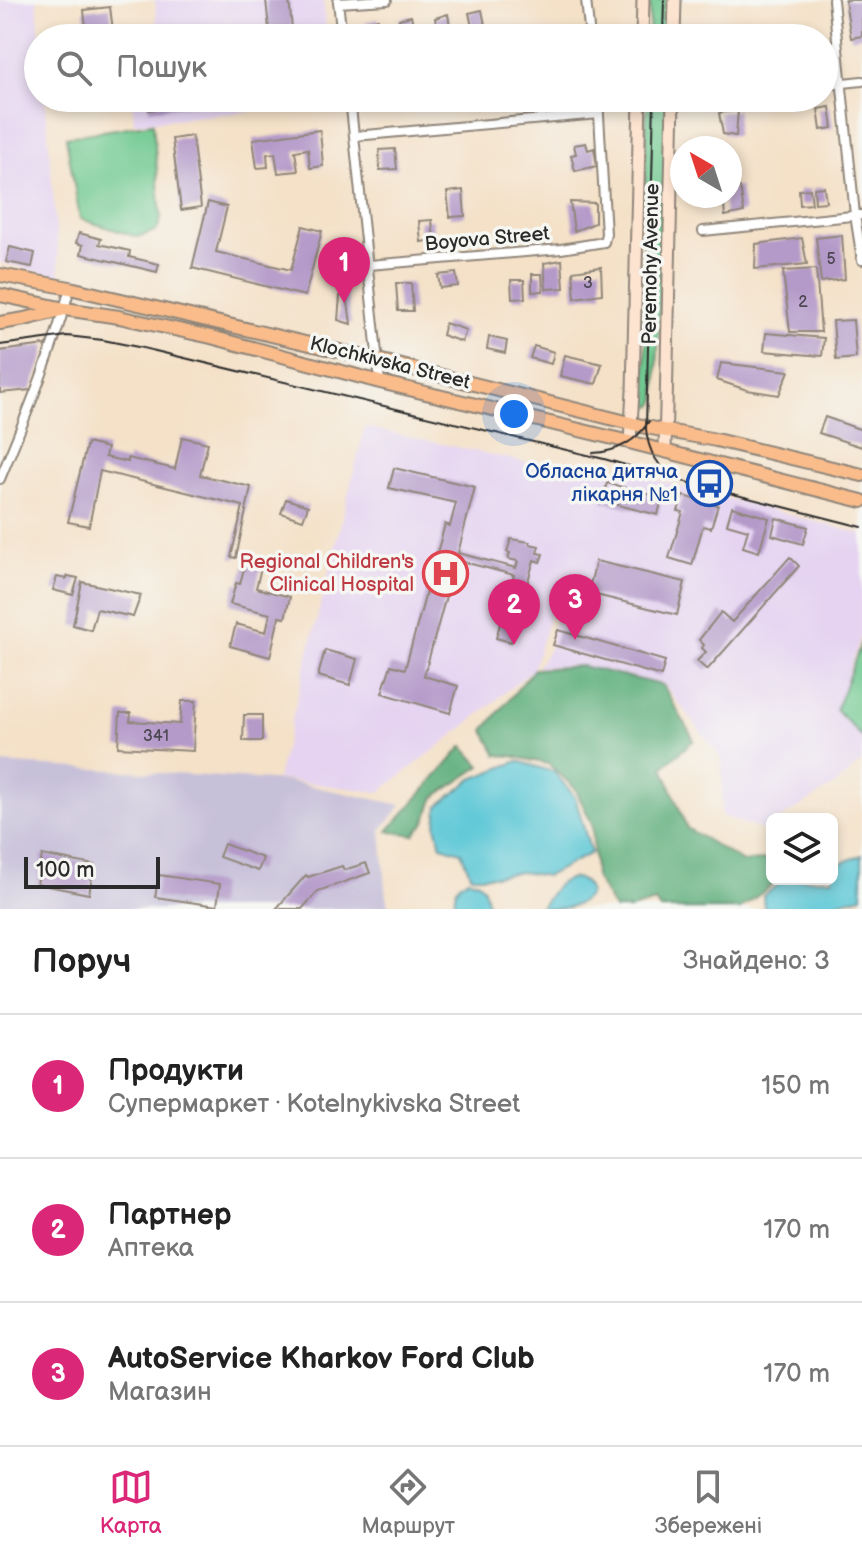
<!DOCTYPE html>
<html lang="uk">
<head>
<meta charset="utf-8">
<style>
  body { margin:0; font-family:"Balsamiq Sans",sans-serif; background:#f2f2f2; color:#222 }
  .controls { position:absolute; right:24px; bottom:24px; display:grid; overflow:hidden; border-radius:12px; box-shadow:0 4px 12px #0003 }
  .controls button { width:72px; height:72px; display:grid; place-items:center; padding:0; border:0; border-bottom:2px solid #e0e0e0; background:#fff; color:#222; font:40px sans-serif }
  .compass { position:absolute; left:670px; top:136px; width:72px; height:72px; border-radius:50%; background:#fff; box-shadow:0 4px 12px #0003; rotate:321deg }
  .scale { position:absolute; left:24px; bottom:20px; width:136px; box-sizing:border-box; padding-left:8px; border:4px solid #2b2b2b; border-top:0; font-size:22px; line-height:28px; white-space:nowrap; color:#2b2b2b; -webkit-text-stroke:6px #f6f6f2; paint-order:stroke }
  .you { position:absolute; left:514px; top:414px; width:28px; height:28px; margin:-20px; border:6px solid #fff; border-radius:50%; background:#1a73e8; box-shadow:0 0 0 12px #1a73e833 }
  .badge { display:grid; place-items:center; width:52px; height:52px; border-radius:50%; background:#db2777; color:#fff; font-size:26px; font-weight:700 }
  .pin { position:absolute; translate:-50% -66px; filter:drop-shadow(0 2px 4px #0008) }
  .pin::after { content:''; position:absolute; top:42px; width:28px; height:24px; background:inherit; clip-path:polygon(0 0,100% 0,50% 100%) }
  .list { margin:0; padding:0; list-style:none }
  h2 { display:flex; justify-content:space-between; align-items:center; height:104px; margin:0; padding:0 32px; font-size:34px }
  h2 small { font-size:26px; font-weight:400; color:#767676 }
  .list li { display:grid; grid-template-columns:52px 1fr auto; gap:24px; align-items:center; box-sizing:border-box; height:144px; padding:0 32px; border-top:2px solid #e0e0e0 }
  .list b { display:block; font-size:30px; white-space:nowrap }
  .list p { margin:0; font-size:26px; white-space:nowrap; color:#767676 }
  .list em { font-size:26px; font-style:normal; color:#767676 }
  .icon { flex:none; width:44px; height:44px; fill:none; stroke:currentColor; stroke-width:2; stroke-linecap:round; stroke-linejoin:round }
  .map { position:relative; flex:none; width:862px; height:909px; overflow:hidden }
  .search { position:absolute; background:#fff; box-shadow:0 4px 12px #0003; left:24px; right:24px; top:24px; height:88px; display:flex; align-items:center; gap:20px; box-sizing:border-box; padding:0 28px; border-radius:44px; color:#767676; font-size:30px }
  .sheet { height:536px; background:#fff }
  nav { display:flex; justify-content:space-around; align-items:center; box-sizing:border-box; height:112px; border-top:2px solid #e0e0e0; background:#fff; font-size:22px; color:#767676 }
  nav a { display:grid; justify-items:center; gap:4px }
  nav .on { color:#db2777 }
  .map>svg:first-child { display:block }
  .built { fill:#e5d3f1 }
  .industrial { fill:#c7c0d9 }
  .green { fill:#6fc990; stroke:#4d7a5e; stroke-width:2 }
  .forest { fill:#5bad7a; stroke:#436c52; stroke-width:2 }
  .water { fill:#5cc7d6; stroke:#447980; stroke-width:2 }
  .building { fill:#b49ac9 }
  .lines { fill:none; stroke-linecap:round; stroke-linejoin:round }
  .minor-casing { stroke:#90867a; stroke-width:12 }
  .secondary-casing { stroke:#90867a; stroke-width:15 }
  .primary-casing { stroke:#90867a; stroke-width:16 }
  .trunk-casing { stroke:#90867a; stroke-width:16 }
  .minor { stroke:#fff; stroke-width:8 }
  .secondary { stroke:#fde4d1; stroke-width:11 }
  .primary { stroke:#fabc8b; stroke-width:12 }
  .trunk { stroke:#fabc8b; stroke-width:12 }
  .tram { stroke:#2b2b2b; stroke-width:2 }
  .labels { text-anchor:middle; dominant-baseline:central; stroke-width:7; stroke-linejoin:round; paint-order:stroke }
  .number-label { font-size:16px; fill:#4d4752 }
  .street-label { font-size:20px; fill:#2b2b2b; stroke:#f6f6f2 }
  .transit-label { font-size:20px; fill:#164399; stroke:#f6f6f2; text-anchor:end }
  .health-label { font-size:20px; fill:#be3a42; stroke:#f6f6f2; text-anchor:end }
</style>
</head>
<body>
<div class="map">
<svg width="862" height="909" viewBox="0 0 862 909">
  <rect width="100%" height="100%" fill="#f6f6f2"/>
  <filter id="ink" filterUnits="userSpaceOnUse"><feTurbulence type="fractalNoise" baseFrequency=".0125" numOctaves="2"/><feDisplacementMap in="SourceGraphic" scale="16" xChannelSelector="R" yChannelSelector="G"/><feConvolveMatrix kernelMatrix="1 2 1 2 8 2 1 2 1" color-interpolation-filters="sRGB"/></filter>
  <filter id="wash" filterUnits="userSpaceOnUse"><feTurbulence type="fractalNoise" baseFrequency=".006" numOctaves="4" result="noise"/><feDisplacementMap in="SourceGraphic" scale="32" xChannelSelector="R" yChannelSelector="G"/><feGaussianBlur stdDeviation="1.8" result="paint"/><feColorMatrix in="noise" values="0 0 0 0 0 0 0 0 0 0 0 0 0 0 0 0 0 1.4 0 .05"/><feComposite in="paint" operator="in"/></filter>
  <g filter="url(#wash)">
    <rect width="100%" height="100%" fill="#f4e1c8"/>
    <path class="built" d="M0 0H37L40 38H38V98H45L60 277 0 262Z
      M155 0H323L327 38H126L125 31 157 28Z
      M132 98H333L334 103 134 123Z
      M365 427 579 474 582 460 862 534V633L836 710 862 726V761L838 783 780 819H772V824L763 830 722 816V759L664 684 582 665 537 667 549 649 561 580 533 669 464 727 381 791 378 792 277 779Z"/>
    <path class="industrial" d="M0 763 287 781 402 805 381 830 388 909H0Z"/>
    <path class="green" d="M650 0H670L669 38H649Z
      M647 98H667L656 401 654 405 648 407 641 405 639 402 640 386 645 385 646 329 642 328Z
      M153 123 161 218 157 230 138 237 80 219 66 137Z
      M862 641V737L836 710Z"/>
    <path class="forest" d="M582 666 663 685 694 740 663 767 687 828 743 862 772 859V879H780L740 909H660L655 902 631 909H614L595 877 592 824 575 788 548 764 512 756 497 755 484 730 534 669Z
      M463 746 481 766 435 797 424 824 414 835 388 831Z"/>
    <path class="water" d="M518 761 554 772 575 797 591 853 547 876 520 872 495 876H471L461 852 441 846 436 825 438 806 472 779Z
      M862 855V896L811 909 764 908 763 896 786 879H832V860L841 863Z
      M576 878C584 881 587 884 590 893 580 909 560 909 539 909 552 896 554 879 576 878Z
      M468 879C486 880 486 895 488 909H456C453 896 454 884 468 879Z"/>
    <g id="blocks">
      <path class="building" d="M266 0H289L293 38H270Z
        M845 0H862V36L851 38Z
        M110 7 114 38H87L84 10Z
        M482 10 485 25 472 27 469 13Z
        M448 14 451 33 438 36 435 18Z
        M411 16 415 30 402 33 399 19Z
        M378 19 382 34 369 37 366 22Z
        M168 31V38H136V32Z
        M834 59 836 80 824 79V60Z
        M148 98H230V100L149 110Z
        M830 107 833 128 821 130 818 109Z
        M738 110 736 136 723 134 719 113Z
        M320 130 323 166 310 168 308 149 295 151 298 171 278 173 275 153 267 154 268 167 257 168 253 139Z
        M192 136 201 207 181 210 172 139Z
        M586 143 588 150 594 148 597 166 575 171 571 155 576 154 574 145Z
        M395 149 397 169 380 170 379 150Z
        M740 187 744 212 725 216 723 196H730V188Z
        M824 187 826 202 815 203 814 188Z
        M810 189 812 204 800 205 799 190Z
        M463 190 465 216 450 217 447 192Z
        M208 202 227 207 216 252 291 270 303 226 322 231 305 296 192 268Z
        M570 202 595 203V223L574 231Z
        M432 220 434 240 421 242 419 221Z
        M79 233 101 239 99 244 130 251 129 257 159 264 157 272 81 254 83 245 76 243Z
        M842 235 845 279 821 282 816 238Z
        M802 238 807 264 755 269 756 244Z
        M10 247 35 253 32 267 6 262Z
        M562 260 564 288 546 289 544 263Z
        M601 267 602 294 575 298 573 271Z
        M816 269 821 332H790L783 271Z
        M456 273 458 286 440 288 438 275Z
        M532 274H542L543 291 532 292Z
        M511 280H524L525 298 512 299Z
        M396 283H411L413 311H398Z
        M347 295 351 324 338 320 340 296Z
        M853 320 856 358 836 360 833 321Z
        M445 323 466 330 462 342 442 335Z
        M766 333 824 338 822 356 764 351Z
        M489 337 507 341 505 353 487 349Z
        M46 345 43 359 31 390 0 393V351Z
        M534 346 554 352 551 364 530 358Z
        M565 355 602 364 596 384 560 376Z
        M721 363 789 371 779 395 747 390 717 380Z
        M825 417 862 430V447L819 433Z
        M182 437 208 443 200 475 251 487 236 558 231 557 243 506 100 471 89 526 68 522 87 443 107 448 105 457 128 462V458L175 469Z
        M394 468 475 487 458 553 516 568 518 561 508 559 510 553 507 552 511 539 530 542V544L539 546 537 553 543 554 540 562 534 560 511 642 496 638 514 575 456 560 424 676 458 686 450 713 382 693 391 665 405 669 445 524 450 526 456 503 389 488Z
        M607 483 662 498 658 515 602 501Z
        M683 496 718 505 711 528 703 526 692 565 669 558 683 512 678 511Z
        M286 499 308 506 303 520 281 513Z
        M732 507 769 518 759 552 743 547 748 530 727 524Z
        M776 518 808 527 803 544 772 535Z
        M790 557 799 566 707 670 697 661 706 652 702 648 704 645 699 640 721 612 732 622Z
        M246 560 262 564 256 588 290 597 285 618 279 617 270 657 230 646 236 624 266 632 270 614 230 604 236 583 240 584Z
        M596 561 685 582 677 615 588 593Z
        M68 576 78 578 73 595 53 590 57 577 66 579Z
        M82 582 141 595 133 617 97 609 91 630 73 625Z
        M558 630 665 661 661 676 553 645Z
        M325 650 357 659 350 685 318 676Z
        M182 701H196L193 751 118 747 120 713H131L130 721 180 724Z
        M244 715H262V741H243Z
        M224 844 263 858 258 871 219 857Z
        M42 855 94 865 89 894 37 884Z
        M366 863 370 873 318 891 302 909H276L306 875 308 877 342 866 344 870Z
        M159 875 220 884 217 906 155 897Z"/>
    </g>
  </g>
  <g filter="url(#ink)">
    <use href="#blocks" fill-opacity="0" stroke="#90867a" stroke-width="2"/>
    <g class="lines">
      <defs>
        <path id="minor" d="M586 0 590 38
          M833 0 855 215 862 260
          M338 1 342 38
          M338 3 387 0
          M824 85 862 81
          M350 98 380 382
          M355 136 599 114
          M703 231 862 215
          M369 265 561 249 604 242 606 234 598 98
          M0 479C26 416 52 354 70 288"/>
        <path id="secondary" d="M642 38 643 0
          M674 38 675 0
          M630 442 633 391 640 98
          M665 451 673 98"/>
        <path id="primary" d="M0 275 70 288 378 360 646 427 716 440 862 475
          M0 295 65 309 119 317 211 337 380 382 621 440 862 501"/>
        <path id="trunk" d="M0 323 25 319 65 309"/>
      </defs>
      <use href="#minor" class="minor-casing"/>
      <use href="#secondary" class="secondary-casing"/>
      <use href="#primary" class="primary-casing"/>
      <use href="#trunk" class="trunk-casing"/>
      <use href="#minor" class="minor"/>
      <use href="#secondary" class="secondary"/>
      <use href="#primary" class="primary"/>
      <use href="#trunk" class="trunk"/>
      <path class="tram" d="M663 38 664 0
        M654 98 646 429C648 450 657 467 675 477
        M0 345 67 336 103 340 143 348 604 459 686 482 862 527
        M593 453C617 452 637 441 649 421"/>
    </g>
  </g>
  <defs>
    <symbol id="bus-ring" viewBox="-11 -11 22 22"><circle r="9.5" fill="#f6f6f2" stroke="#1a4fb4" stroke-width="1.5"/><path d="M-5-6H5V4H4V6H2V4H-2V6H-4V4H-5ZM-3.5-4V0h7V-4ZM-3.5 1.2v1.5H-2V1.2ZM2 1.2v1.5H3.5V1.2Z" fill="#1a4fb4"/></symbol>
    <symbol id="hospital-ring" viewBox="-11 -11 22 22"><circle r="9.5" fill="#f6f6f2" stroke="#e0444e" stroke-width="1.5"/><path d="M-5-5h3v3.5h4V-5h3V5h-3V1.5h-4V5h-3Z" fill="#e0444e"/></symbol>
  </defs>
  <g fill-rule="evenodd">
    <use href="#bus-ring" x="684" y="458" width="51" height="51"/>
    <use href="#hospital-ring" x="420" y="548" width="51" height="51"/>
  </g>
  <g class="labels">
    <g class="number-label">
      <text x="831" y="259">5</text>
      <text x="588" y="283">3</text>
      <text x="803" y="302">2</text>
      <text x="156" y="736">341</text>
    </g>
    <g class="street-label">
      <text transform="translate(487 239) rotate(-5)">Boyova Street</text>
      <text transform="translate(651 264) rotate(-89)">Peremohy Avenue</text>
      <text transform="translate(390 363) rotate(14)">Klochkivska Street</text>
    </g>
    <g class="transit-label">
      <text x="678" y="472">Обласна дитяча<tspan x="678" dy="23">лікарня №1</tspan></text>
    </g>
    <g class="health-label">
      <text x="414" y="562">Regional Children's<tspan x="414" dy="23">Clinical Hospital</tspan></text>
    </g>
  </g>
</svg>
<div class="controls">
<button><svg class="icon" aria-label="layers" viewBox="0 0 24 24"><path d="M12 4l9 5-9 5-9-5zM3 14l9 5 9-5"/></svg></button>
</div>
<svg class="compass" viewBox="-18 -18 36 36"><path d="M0-13l5 13h-10z" fill="#e53935"/><path d="M0 13l5-13h-10z" fill="#767676"/></svg>
<div class="scale">100 m</div>
<div class="you"></div>
<div class="pin badge" style="left:344px;top:303px">1</div>
<div class="pin badge" style="left:514px;top:645px">2</div>
<div class="pin badge" style="left:575px;top:640px">3</div>
<div class="search"><svg class="icon" aria-label="search" viewBox="0 0 24 24"><circle cx="10" cy="10" r="6"/><path d="M15 15l6 6"/></svg>Пошук</div>
</div>
<section class="sheet">
<h2>Поруч<small>Знайдено: 3</small></h2>
<ul class="list">
<li><span class="badge">1</span><div><b>Продукти</b><p>Супермаркет · Kotelnykivska Street</p></div><em>150 m</em></li>
<li><span class="badge">2</span><div><b>Партнер</b><p>Аптека</p></div><em>170 m</em></li>
<li><span class="badge">3</span><div><b>AutoService Kharkov Ford Club</b><p>Магазин</p></div><em>170 m</em></li>
</ul>
</section>
<nav>
<a class="on"><svg class="icon" aria-label="map" viewBox="0 0 24 24"><path d="M3 6l6-2 6 2 6-2v14l-6 2-6-2-6 2zM9 4v14M15 6v14"/></svg>Карта</a>
<a><svg class="icon" aria-label="directions" viewBox="0 0 24 24"><path d="M12 3l9 9-9 9-9-9zM9 14v-3h6M13 9l2 2-2 2"/></svg>Маршрут</a>
<a><svg class="icon" aria-label="saved" viewBox="0 0 24 24"><path d="M7 4h10v16l-5-4-5 4z"/></svg>Збережені</a>
</nav>
</body>
</html>
